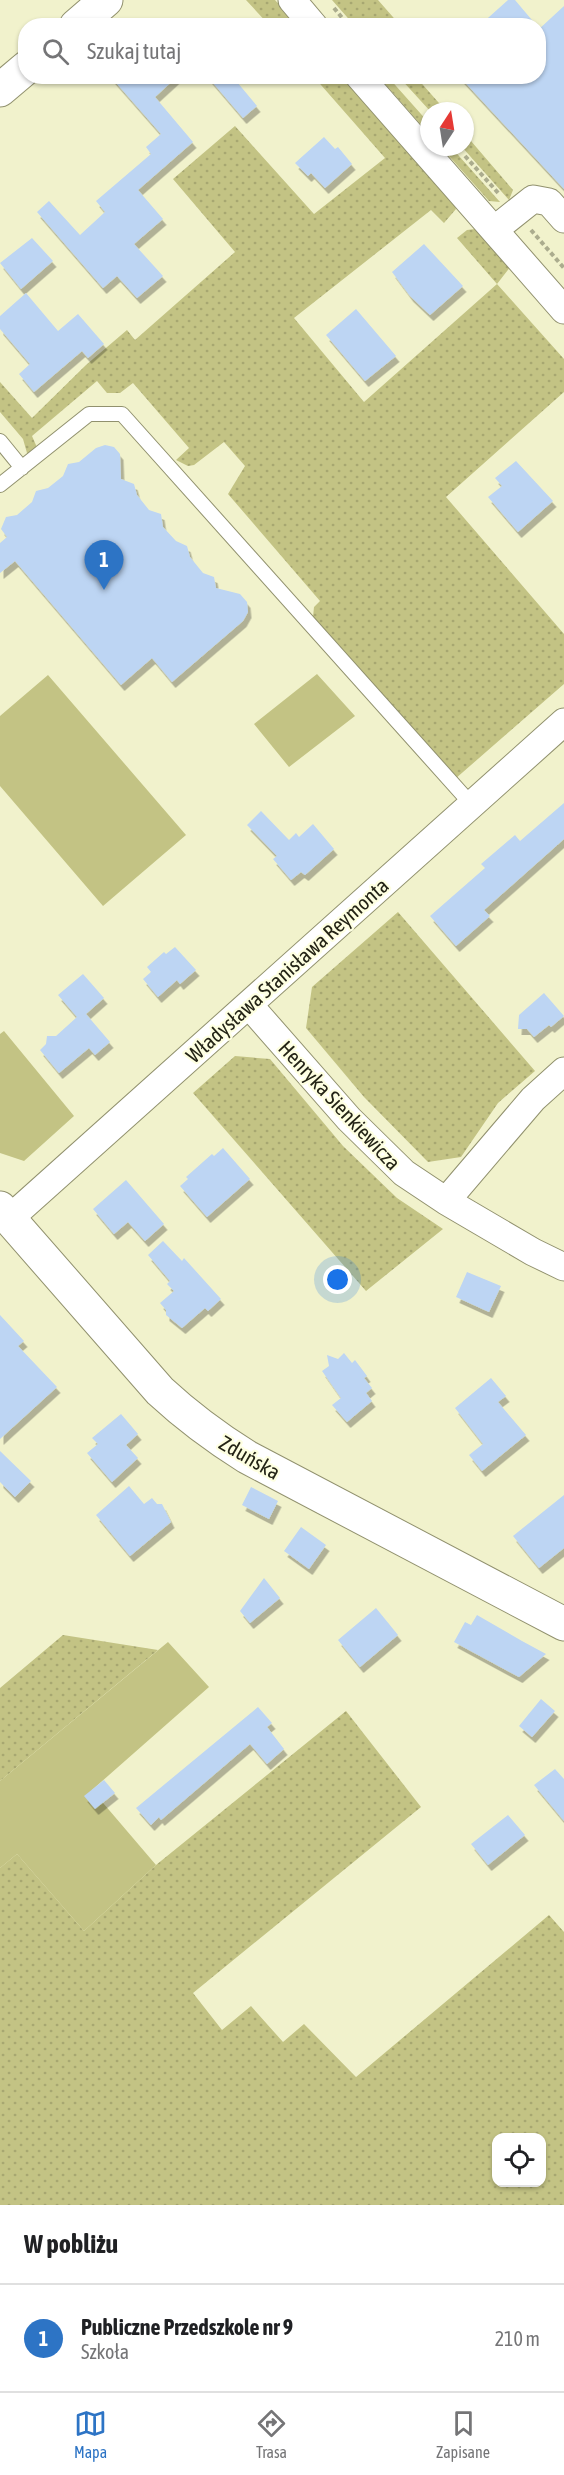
<!DOCTYPE html>
<html lang="pl">
<head>
<meta charset="utf-8">
<style>
  body { margin:0; font-family:"Asap Condensed",sans-serif; background:#f2f2f2; color:#202124 }
  .controls { position:absolute; right:18px; bottom:18px; display:grid; overflow:hidden; border-radius:12px; box-shadow:0 2px 4px #0004 }
  .controls button { width:54px; height:54px; display:grid; place-items:center; padding:0; border:0; border-bottom:2px solid #e0e0e0; background:#fff; color:#202124; font:30px sans-serif }
  .compass { position:absolute; left:420px; top:102px; width:54px; height:54px; border-radius:50%; background:#fff; box-shadow:0 2px 4px #0004; rotate:12deg }
  .you { position:absolute; left:338px; top:1280px; width:21px; height:21px; margin:-15px; border:4px solid #fff; border-radius:50%; background:#1a73e8; box-shadow:0 0 0 9px #1a73e833 }
  .badge { display:grid; place-items:center; width:39px; height:39px; border-radius:50%; background:#2d74c5; color:#fff; font-size:20px; font-weight:700 }
  .pin { position:absolute; translate:-50% -50px; filter:drop-shadow(0 2px 3px #0008) }
  .pin::after { content:''; position:absolute; top:32px; width:21px; height:18px; background:inherit; clip-path:polygon(0 0,100% 0,50% 100%) }
  .list { margin:0; padding:0; list-style:none }
  h2 { display:flex; justify-content:space-between; align-items:center; height:78px; margin:0; padding:0 24px; font-size:26px }
  h2 small { font-size:20px; font-weight:400; color:#757577 }
  .list li { display:grid; grid-template-columns:39px 1fr auto; gap:18px; align-items:center; box-sizing:border-box; height:108px; padding:0 24px; border-top:2px solid #e0e0e0 }
  .list b { display:block; font-size:22px; white-space:nowrap }
  .list p { margin:0; font-size:20px; white-space:nowrap; color:#757577 }
  .list em { font-size:20px; font-style:normal; color:#757577 }
  .icon { flex:none; width:33px; height:33px; fill:none; stroke:currentColor; stroke-width:2; stroke-linecap:round; stroke-linejoin:round }
  .map { position:relative; flex:none; width:564px; height:2205px; overflow:hidden }
  .search { position:absolute; background:#fff; box-shadow:0 2px 4px #0004; left:18px; right:18px; top:18px; height:66px; display:flex; align-items:center; gap:15px; box-sizing:border-box; padding:0 21px; border-radius:24px; color:#757577; font-size:22px }
  .sheet { height:186px; background:#fff }
  nav { display:flex; justify-content:space-around; align-items:center; box-sizing:border-box; height:84px; border-top:2px solid #e0e0e0; background:#fff; font-size:16px; color:#757577 }
  nav a { display:grid; justify-items:center; gap:3px }
  nav .on { color:#2d74c5 }
  .map>svg:first-child { display:block }
  .grass { fill:url(#grass-dots); fill-rule:evenodd }
  .green { fill:#c3c384 }
  .building { fill:#bdd5f3; filter:url(#shadow) }
  .lines { fill:none; stroke-linecap:round; stroke-linejoin:round }
  .lane-casing { stroke:#91916e; stroke-width:16 }
  .street-casing { stroke:#91916e; stroke-width:29 }
  .secondary-casing { stroke:#91916e; stroke-width:35 }
  .path { stroke:#abac8e; stroke-width:4; stroke-dasharray:4.5 3; stroke-linecap:butt }
  .lane { stroke:#fff; stroke-width:14 }
  .street { stroke:#fff; stroke-width:27 }
  .secondary { stroke:#fff; stroke-width:33 }
  .labels { text-anchor:middle; dominant-baseline:central; stroke-width:4.5; stroke-linejoin:round; paint-order:stroke }
  .street-label { font-size:21px; fill:#242416; stroke:#feffe1 }
</style>
</head>
<body>
<div class="map">
<svg width="564" height="2205" viewBox="0 0 564 2205">
  <defs>
    <pattern id="grass-dots" width="8" height="8" patternUnits="userSpaceOnUse" patternTransform="scale(1.5)"><rect width="8" height="8" fill="#c3c384"/><path d="M2 2h.1M6 6h.1" fill="none" stroke="#a7a771" stroke-width="1.8" stroke-linecap="round"/></pattern>
    <filter id="shadow"><feDropShadow dx="3.5" dy="6" stdDeviation="0" flood-color="#0004"/></filter>
  </defs>
  <rect width="100%" height="100%" fill="#f1f2cc"/>
  <path class="grass" d="M246 0H275L297 25H269Z
    M332 0H378L400 25H354Z
    M314 77H343L450 197 456 209 444 223 431 210 294 318 364 402 497 284 457 238 467 230 475 229 511 266 497 284 564 359V392L446 497 564 634V684L455 779 313 617 314 607 320 601 228 494 245 466 224 442 194 465 188 466 176 460 189 448 133 383 120 393H107L97 381 32 436 39 452 27 453 23 439 0 412V382L32 418 86 365 127 330 135 340 235 252 173 179 235 126 314 214 385 158Z
    M379 77H388L429 123V134Z
    M399 77H416L446 111H430Z
    M465 134 513 190 509 200 462 147H465Z
    M441 147H451L500 202 489 201Z
    M398 912 535 1071 498 1103 461 1157 428 1162 364 1097 306 1028 312 987Z
    M235 1056 270 1059 343 1146 397 1198 443 1229 366 1291 193 1093Z
    M63 1635 158 1650 0 1781V1688Z
    M346 1711 421 1807 193 1993 222 2030 251 2006 283 2042 304 2024 356 2077 549 1915 564 1932V2205H0V1868L17 1854 84 1931 156 1865ZM496 2138H542V2182H496Z"/>
  <path class="green" d="M317 674 355 716 289 767 254 724Z
    M48 675 186 835 103 906 0 786V716Z
    M4 1031 74 1116 24 1161 0 1153V1034Z
    M168 1642 209 1687 92 1790 156 1865 84 1931 17 1854 0 1868V1781Z"/>
  <path class="building" d="M508 0H515L537 26H479Z
    M564 6V189L459 76H538V30Z
    M110 76H178L155 97 193 142 138 190 163 219 134 244 163 276 137 298 117 276 103 288 37 212 49 201 80 235 105 212 96 201 151 154 146 147 161 134Z
    M207 76H232L257 106 243 118Z
    M324 137 335 149 338 147 352 164 325 188 311 173 308 176 295 163Z
    M32 238 53 261 21 289 0 263Z
    M424 244 463 286 430 315 410 296 392 272Z
    M26 293 58 331 78 314 104 344 88 358 82 351 34 392 19 374 30 364 0 329V316Z
    M356 309 396 356 365 381 326 335Z
    M105 445 114 447 120 454 121 479 134 484 137 495 149 510 161 514 163 527 176 541 187 546 190 557 203 573 214 577 216 588 240 594 247 602 248 612 243 621 172 682 152 658 121 685 15 561 0 573V543L7 537 1 529 6 517 17 515 32 502 36 491 48 488 63 476 68 464 79 462 96 448Z
    M516 461 553 501 518 532 488 497 502 486 495 478Z
    M564 803V839L484 910 490 916 456 946 430 916 485 868 481 864 515 835 520 841Z
    M261 811 289 840 296 833 299 837 313 824 334 849 305 875 301 872 291 880 273 859 277 856 247 825Z
    M175 947 196 970 180 984 177 980 158 997 143 979 151 972 147 967 164 952 166 954Z
    M83 974 104 998 86 1014 110 1042 95 1055 89 1048 59 1073 40 1050 46 1044 47 1036H56L77 1017 58 995Z
    M544 993 564 1016 551 1027 549 1025 534 1037 527 1029H518L519 1015Z
    M223 1148 250 1179 207 1217 180 1186 188 1179 186 1177 212 1154 214 1156Z
    M126 1180 164 1224 145 1241 128 1222 114 1234 93 1209Z
    M163 1241 182 1261 184 1258 221 1299 208 1311 205 1308 182 1328 166 1315V1310L160 1303 174 1291 167 1284 170 1281 148 1255Z
    M467 1272 501 1286 489 1312 456 1297Z
    M0 1315 24 1341 18 1346 57 1387 0 1439Z
    M344 1353 352 1363 355 1360 367 1376 364 1378 372 1388 366 1393 372 1401 347 1422 332 1405 341 1398 322 1371 329 1366 327 1355 338 1359Z
    M491 1378 506 1396 498 1402 526 1435 482 1471 469 1455 483 1444 455 1408Z
    M121 1414 138 1434 126 1445 138 1458 112 1482 87 1453 98 1444 92 1438Z
    M0 1451 31 1481 15 1497 0 1482Z
    M129 1486 144 1504 152 1498 157 1504H162L171 1522 130 1556 96 1515Z
    M251 1487 278 1501 269 1519 242 1505Z
    M564 1495V1548L539 1568 513 1536Z
    M301 1527 326 1545 309 1569 284 1551Z
    M264 1578 280 1598 250 1623 240 1611Z
    M376 1608 398 1635 360 1667 338 1640Z
    M477 1615 522 1641 546 1654 519 1677 454 1642 465 1622 471 1625Z
    M541 1699 555 1711 532 1737 519 1726Z
    M258 1707 272 1723 267 1727 284 1749 267 1764 250 1744 161 1820 159 1817 151 1825 136 1808Z
    M555 1769 564 1779V1821L534 1785Z
    M104 1780 115 1793 95 1809 84 1796Z
    M508 1815 525 1835 488 1865 471 1844Z"/>
  <g class="lines">
    <defs>
      <path id="lane" d="M0 441 22 468
        M0 485 89 414H122L472 805"/>
      <path id="street" d="M292 0 314 26
        M359 76 564 310
        M494 230 533 199 549 202 564 219
        M249 1005 349 1119 404 1173 446 1201 533 1252 564 1267
        M446 1201 533 1099 564 1071
        M9 1219 564 722"/>
      <path id="secondary" d="M76 26 106 0
        M0 90 26 68
        M0 1208 160 1391C187 1416 215 1437 247 1457L564 1624"/>
    </defs>
    <use href="#lane" class="lane-casing"/>
    <use href="#street" class="street-casing"/>
    <use href="#secondary" class="secondary-casing"/>
    <path class="path" d="M334 8 349 26
      M465 156 500 195
      M531 230 564 268"/>
    <use href="#lane" class="lane"/>
    <use href="#street" class="street"/>
    <use href="#secondary" class="secondary"/>
  </g>
  <g class="labels">
    <g class="street-label">
      <text transform="translate(287 970) rotate(-42)">Władysława Stanisława Reymonta</text>
      <text transform="translate(340 1105) rotate(47)">Henryka Sienkiewicza</text>
      <text transform="translate(250 1457) rotate(30)">Zduńska</text>
    </g>
  </g>
</svg>
<div class="controls">
<button><svg class="icon" aria-label="locate" viewBox="0 0 24 24"><circle cx="12" cy="12" r="6"/><path d="M12 2v4M12 18v4M2 12h4M18 12h4"/></svg></button>
</div>
<svg class="compass" viewBox="-18 -18 36 36"><path d="M0-13l5 13h-10z" fill="#e53935"/><path d="M0 13l5-13h-10z" fill="#757577"/></svg>
<div class="you"></div>
<div class="pin badge" style="left:104px;top:590px">1</div>
<div class="search"><svg class="icon" aria-label="search" viewBox="0 0 24 24"><circle cx="10" cy="10" r="6"/><path d="M15 15l6 6"/></svg>Szukaj tutaj</div>
</div>
<section class="sheet">
<h2>W pobliżu<small></small></h2>
<ul class="list">
<li><span class="badge">1</span><div><b>Publiczne Przedszkole nr 9</b><p>Szkoła</p></div><em>210 m</em></li>
</ul>
</section>
<nav>
<a class="on"><svg class="icon" aria-label="map" viewBox="0 0 24 24"><path d="M3 6l6-2 6 2 6-2v14l-6 2-6-2-6 2zM9 4v14M15 6v14"/></svg>Mapa</a>
<a><svg class="icon" aria-label="directions" viewBox="0 0 24 24"><path d="M12 3l9 9-9 9-9-9zM9 14v-3h6M13 9l2 2-2 2"/></svg>Trasa</a>
<a><svg class="icon" aria-label="saved" viewBox="0 0 24 24"><path d="M7 4h10v16l-5-4-5 4z"/></svg>Zapisane</a>
</nav>
</body>
</html>
